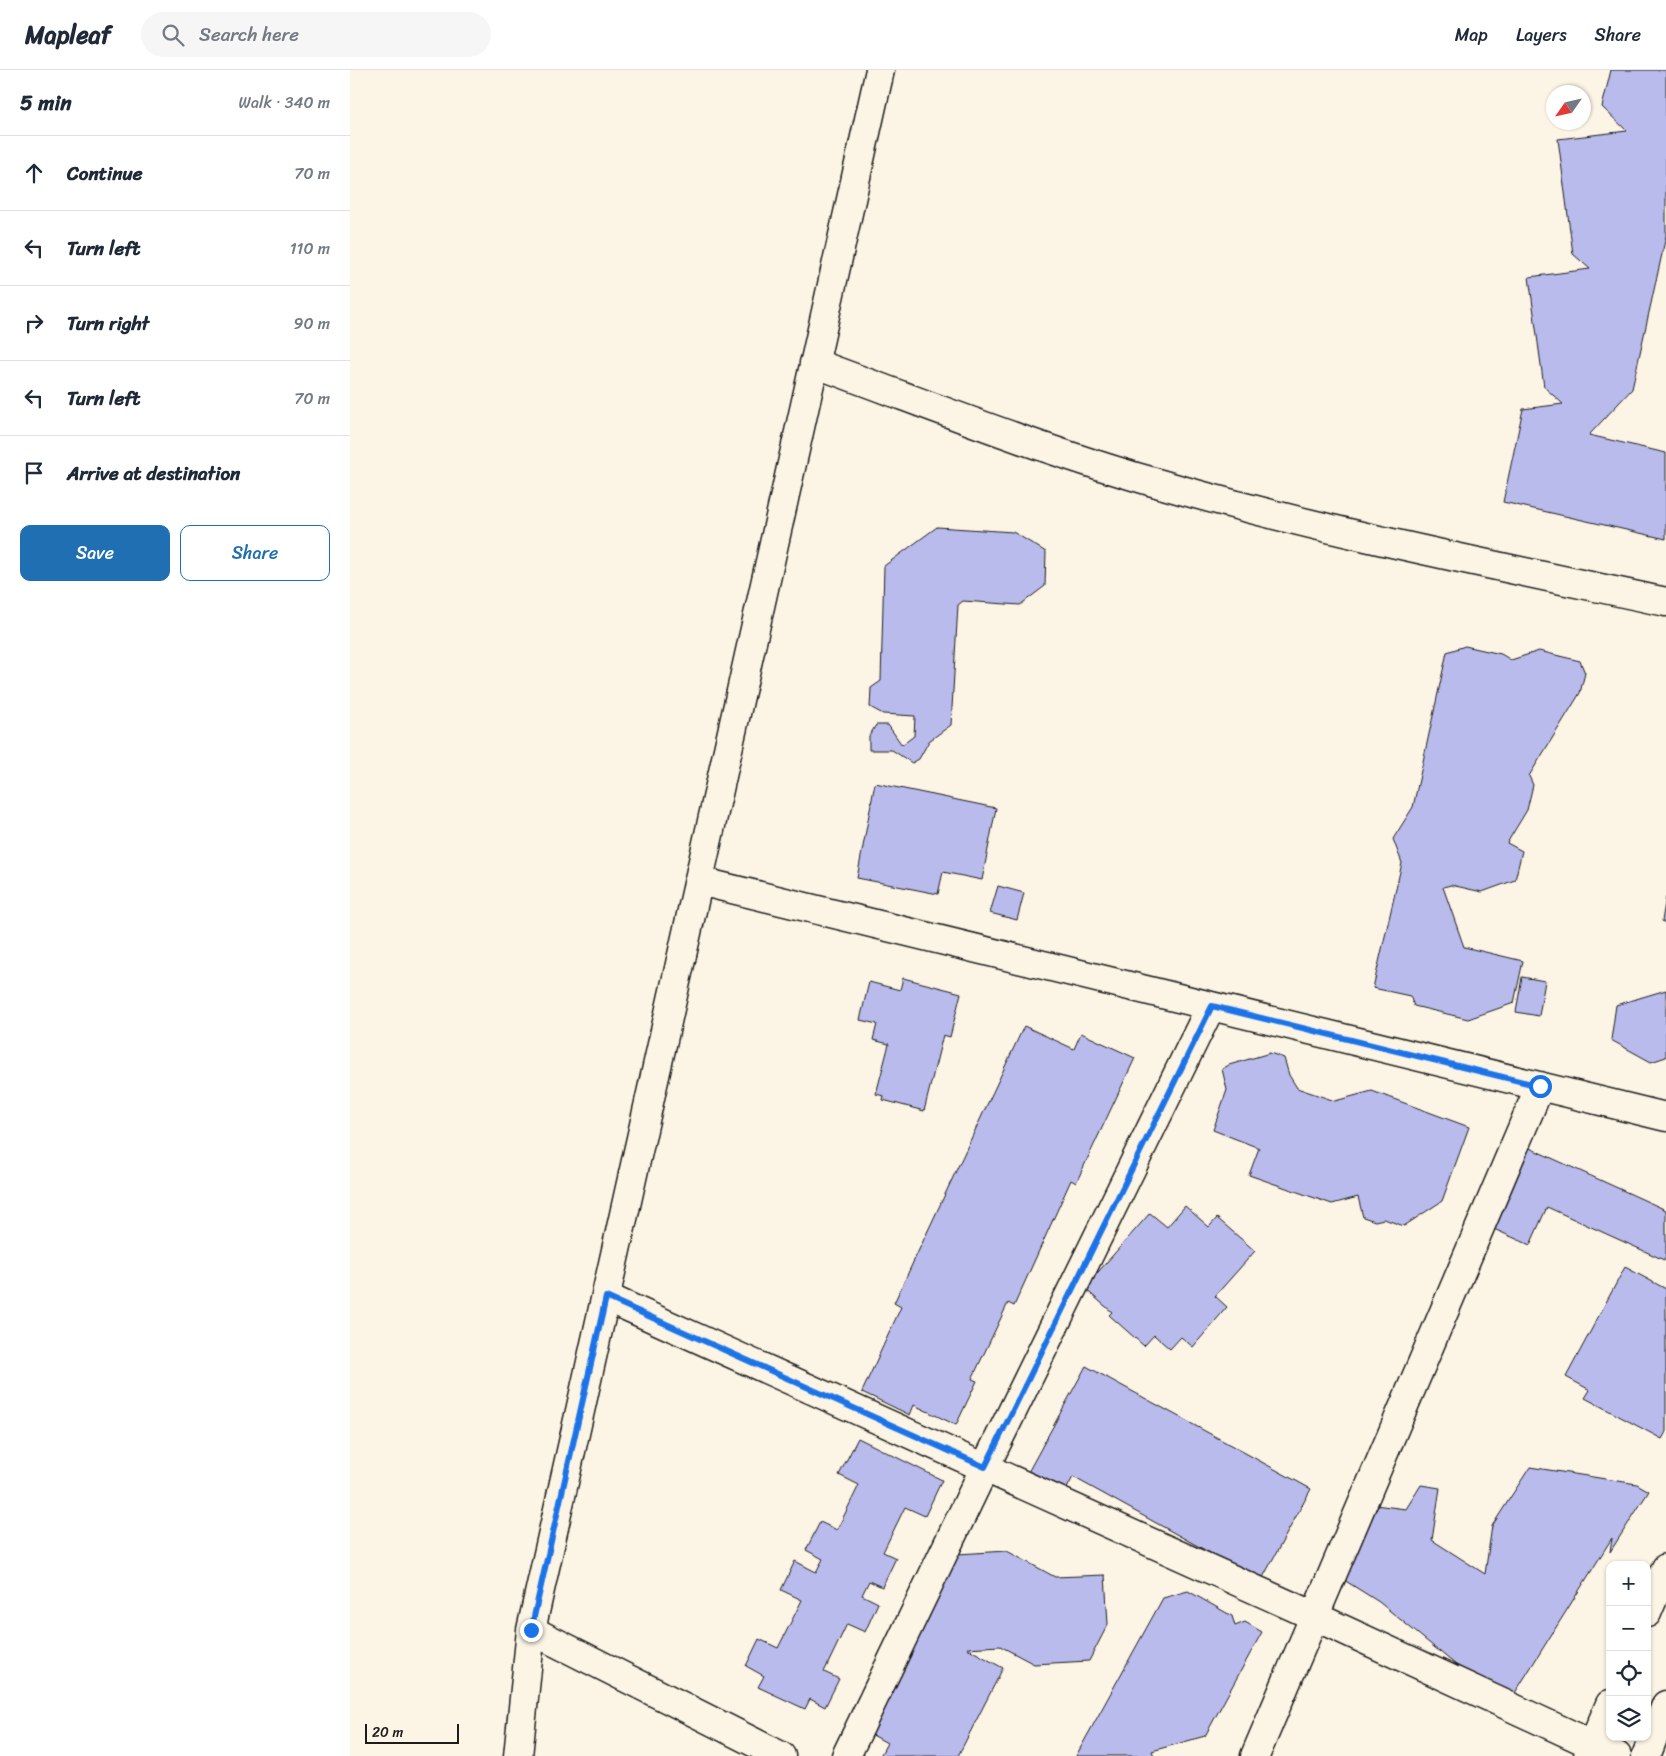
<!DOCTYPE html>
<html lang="en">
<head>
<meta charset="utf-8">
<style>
  body { margin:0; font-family:Sriracha,sans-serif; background:#f6f6f7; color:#1f2937 }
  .controls { position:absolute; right:15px; bottom:15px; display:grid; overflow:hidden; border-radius:10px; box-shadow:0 1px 4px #0004 }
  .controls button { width:45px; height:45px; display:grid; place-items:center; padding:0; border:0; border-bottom:1px solid #e0e1e3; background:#fff; color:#1f2937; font:25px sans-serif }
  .compass { position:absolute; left:1196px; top:15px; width:45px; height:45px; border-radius:50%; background:#fff; box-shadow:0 1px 4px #0004; rotate:236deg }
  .scale { position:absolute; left:15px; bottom:12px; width:94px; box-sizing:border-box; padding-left:5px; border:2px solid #1c1c1c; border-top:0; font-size:14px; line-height:18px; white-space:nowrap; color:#1c1c1c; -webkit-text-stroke:4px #fcf5e5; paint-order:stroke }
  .stop { position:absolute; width:15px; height:15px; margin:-11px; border:4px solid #1a73e8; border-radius:50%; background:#fff }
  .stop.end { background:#1a73e8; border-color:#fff; box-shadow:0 1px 5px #0008 }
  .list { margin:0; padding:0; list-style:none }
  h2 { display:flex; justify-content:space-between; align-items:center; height:65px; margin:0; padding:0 20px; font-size:21px }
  h2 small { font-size:16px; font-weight:400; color:#747a83 }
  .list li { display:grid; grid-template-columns:32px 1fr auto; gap:15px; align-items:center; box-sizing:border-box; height:75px; padding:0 20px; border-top:1px solid #e0e1e3 }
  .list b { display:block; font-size:19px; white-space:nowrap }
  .list em { font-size:16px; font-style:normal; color:#747a83 }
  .actions { display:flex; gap:10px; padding:15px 20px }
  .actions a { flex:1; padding:11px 0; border:1px solid #1f6fb2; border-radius:10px; text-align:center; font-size:18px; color:#1f6fb2 }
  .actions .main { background:#1f6fb2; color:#fff }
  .icon { flex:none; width:28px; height:28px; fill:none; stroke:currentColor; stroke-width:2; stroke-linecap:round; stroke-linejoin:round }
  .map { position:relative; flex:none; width:1316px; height:1686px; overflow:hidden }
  header { display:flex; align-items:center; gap:30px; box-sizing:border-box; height:70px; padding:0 25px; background:#fff; border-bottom:1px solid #e0e1e3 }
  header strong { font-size:24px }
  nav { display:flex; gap:28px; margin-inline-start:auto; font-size:18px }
  .search { width:350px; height:45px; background:#f6f6f7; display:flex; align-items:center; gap:12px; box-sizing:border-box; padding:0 18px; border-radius:28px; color:#747a83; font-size:19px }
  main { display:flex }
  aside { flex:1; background:#fff }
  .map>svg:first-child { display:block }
  .building { fill:#b9bbed; stroke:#1c1c1c }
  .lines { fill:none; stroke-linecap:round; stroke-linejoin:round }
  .minor-casing { stroke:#1c1c1c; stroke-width:31 }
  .minor { stroke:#fcf5e5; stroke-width:28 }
  .route { stroke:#1a73e8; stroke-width:6 }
</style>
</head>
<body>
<header>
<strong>Mapleaf</strong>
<div class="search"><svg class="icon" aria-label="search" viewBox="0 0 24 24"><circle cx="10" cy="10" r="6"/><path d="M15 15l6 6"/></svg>Search here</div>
<nav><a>Map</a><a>Layers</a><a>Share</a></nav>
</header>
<main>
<aside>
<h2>5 min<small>Walk · 340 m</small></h2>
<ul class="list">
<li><svg class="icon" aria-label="ahead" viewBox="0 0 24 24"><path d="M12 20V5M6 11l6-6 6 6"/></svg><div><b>Continue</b></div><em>70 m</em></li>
<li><svg class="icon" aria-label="left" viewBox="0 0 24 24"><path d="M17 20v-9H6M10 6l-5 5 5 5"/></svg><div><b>Turn left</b></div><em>110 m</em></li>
<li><svg class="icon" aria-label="right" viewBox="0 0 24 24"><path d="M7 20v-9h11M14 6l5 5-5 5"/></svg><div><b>Turn right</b></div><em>90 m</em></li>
<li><svg class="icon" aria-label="left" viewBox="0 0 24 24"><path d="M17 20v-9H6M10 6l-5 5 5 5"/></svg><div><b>Turn left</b></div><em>70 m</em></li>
<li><svg class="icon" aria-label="arrive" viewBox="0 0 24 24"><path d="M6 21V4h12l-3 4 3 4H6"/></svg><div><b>Arrive at destination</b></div></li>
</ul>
<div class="actions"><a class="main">Save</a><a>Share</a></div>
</aside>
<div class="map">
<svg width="1316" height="1686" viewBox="0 0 1316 1686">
  <rect width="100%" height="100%" fill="#fcf5e5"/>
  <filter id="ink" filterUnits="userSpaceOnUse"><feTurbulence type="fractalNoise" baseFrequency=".02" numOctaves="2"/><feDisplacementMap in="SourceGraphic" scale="10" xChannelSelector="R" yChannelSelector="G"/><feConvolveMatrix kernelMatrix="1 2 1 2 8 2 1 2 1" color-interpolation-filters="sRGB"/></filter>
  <g filter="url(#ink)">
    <path class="building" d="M1261 0H1316V166L1282 319 1239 365 1316 383V469L1153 432 1173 339 1213 334 1194 317 1179 207 1240 199 1223 184 1208 69 1277 61 1252 37Z
      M587 457 663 462 696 482 695 516 670 535 613 531 608 535 601 655 579 671 569 689 562 693 542 680H519V666L526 655H538L552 675 564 666 565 646 533 644 520 637 521 618 531 611 534 496Z
      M1115 576 1151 584 1161 590 1189 581 1230 591 1235 603 1230 623 1179 706 1183 715 1177 740 1157 773 1172 781 1165 810 1132 822 1101 815 1093 817 1114 877 1173 891 1164 933 1118 949 1064 936 1060 926 1023 918 1052 793 1043 769 1063 737 1097 582Z
      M525 713 646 738 632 810 593 802 588 824 507 808Z
      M648 816 674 823 667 850 640 843Z
      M1316 827V854L1312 851Z
      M1172 907 1195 911 1189 946 1166 942Z
      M553 908 611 923 600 967 593 965 574 1041 533 1030 534 1026 526 1024 539 974 523 970 527 954 510 950 519 912 550 920Z
      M1316 920V987L1301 992 1261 970 1266 935Z
      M674 956 724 979 731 963 785 988 726 1113 721 1110 664 1236 658 1233 622 1309 627 1311 606 1355 564 1335 560 1345 512 1322 551 1237 544 1233Z
      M920 983 934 988 939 1005 947 1018 985 1031 1022 1021 1119 1057 1092 1131 1054 1156 1034 1149 1025 1151 1013 1147 1008 1127 982 1134 899 1105 909 1078 863 1060 877 1020 872 999 879 995Z
      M1173 1075 1316 1140V1185L1314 1190 1197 1137 1180 1175 1137 1156Z
      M835 1136 859 1157 867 1148 905 1181 865 1226 877 1237 843 1277 831 1267 820 1279 804 1265 794 1276 759 1245 762 1242 734 1218 800 1143 817 1157Z
      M1275 1197 1316 1219V1362L1312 1369 1235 1328 1240 1320 1216 1307Z
      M736 1296 961 1419 911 1511 723 1407 713 1426 676 1406Z
      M508 1368 592 1410 575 1446 555 1437 533 1482 546 1488 532 1517 519 1511 512 1525 528 1533 515 1562 497 1554 474 1602 489 1609 475 1637 460 1629 455 1639 408 1617 414 1606 396 1596 409 1569 428 1578 452 1530 431 1520 445 1491 466 1502 473 1489 456 1480 470 1452 487 1460 509 1415 489 1405Z
      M1180 1397 1287 1414 1299 1421 1260 1482 1262 1468 1163 1626 1106 1595 1029 1532 994 1510 1017 1434 1056 1439 1071 1415 1090 1418 1082 1470 1135 1504 1142 1456Z
      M657 1481 705 1507 755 1505 758 1554 739 1591 684 1594 650 1576 617 1578 653 1598 608 1686H530L537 1673 519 1663 561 1572 608 1484Z
      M838 1521 882 1546 885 1556 895 1552 912 1562 855 1666 802 1681 804 1686H726L813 1528Z"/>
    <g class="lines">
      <defs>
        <path id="minor" d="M464 293C576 334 686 378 800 411 970 461 1143 495 1316 532
          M349 811 1316 1047
          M256 1227 966 1547 1267 1686
          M1297 1543 1316 1498
          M181 1560 431 1686
          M168 1686 181 1560 530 0
          M496 1686 635 1397 861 936
          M905 1686 1190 1016
          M1238 1686 1260 1634
          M1296 1686 1316 1635"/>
      </defs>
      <use href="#minor" class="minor-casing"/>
      <use href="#minor" class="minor"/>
    </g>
  </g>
  <g class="lines" filter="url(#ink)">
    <path class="route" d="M181 1560 256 1227 635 1397 862 936 1190 1016"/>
  </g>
</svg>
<div class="controls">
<button>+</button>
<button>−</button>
<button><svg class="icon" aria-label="locate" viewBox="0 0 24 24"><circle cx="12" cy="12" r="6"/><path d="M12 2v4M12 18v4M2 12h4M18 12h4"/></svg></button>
<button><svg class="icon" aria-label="layers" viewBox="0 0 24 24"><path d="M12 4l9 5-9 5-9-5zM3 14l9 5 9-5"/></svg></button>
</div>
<svg class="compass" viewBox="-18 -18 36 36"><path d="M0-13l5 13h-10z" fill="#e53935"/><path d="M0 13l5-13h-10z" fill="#747a83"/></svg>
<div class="scale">20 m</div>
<div class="stop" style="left:1190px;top:1016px"></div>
<div class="stop end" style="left:181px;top:1560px"></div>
</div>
</main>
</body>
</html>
